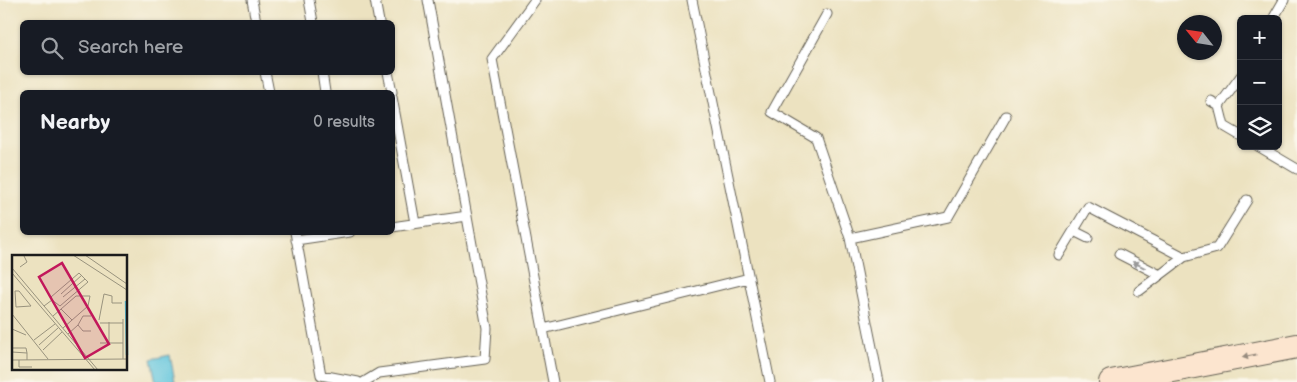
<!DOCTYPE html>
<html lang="en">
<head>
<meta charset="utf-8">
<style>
  body { margin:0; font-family:"Balsamiq Sans",sans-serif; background:#242831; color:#f1f3f6 }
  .controls { position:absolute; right:15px; top:15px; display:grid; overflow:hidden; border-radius:8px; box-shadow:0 1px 4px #0004 }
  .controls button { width:45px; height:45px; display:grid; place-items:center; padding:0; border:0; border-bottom:1px solid #363941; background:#171b24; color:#f1f3f6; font:25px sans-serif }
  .compass { position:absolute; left:1177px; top:15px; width:45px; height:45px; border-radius:50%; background:#171b24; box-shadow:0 1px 4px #0004; rotate:300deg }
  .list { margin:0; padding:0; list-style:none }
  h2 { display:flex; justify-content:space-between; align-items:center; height:65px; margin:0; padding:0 20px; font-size:21px }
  h2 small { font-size:16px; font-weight:400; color:#9ea1a6 }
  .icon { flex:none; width:28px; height:28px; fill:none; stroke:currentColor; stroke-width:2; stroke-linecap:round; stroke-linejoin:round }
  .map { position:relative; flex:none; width:1297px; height:382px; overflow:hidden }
  .search { position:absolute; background:#171b24; box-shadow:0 1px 4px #0004; left:20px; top:20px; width:375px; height:55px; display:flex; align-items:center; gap:12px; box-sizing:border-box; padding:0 18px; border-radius:8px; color:#9ea1a6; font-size:19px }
  .panel { position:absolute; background:#171b24; box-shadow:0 1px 4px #0004; left:20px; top:90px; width:375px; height:145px; border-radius:8px }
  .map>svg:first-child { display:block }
  .water { fill:#5ec4dc; stroke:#3d707c }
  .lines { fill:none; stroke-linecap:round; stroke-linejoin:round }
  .lane-casing { stroke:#656155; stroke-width:11 }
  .secondary-casing { stroke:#656155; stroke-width:26 }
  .lane { stroke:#fff; stroke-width:9 }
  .secondary { stroke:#fce5cf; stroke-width:24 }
  .oneway { fill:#999 }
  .oneway2 { fill:#978b7e }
  .inset-river { fill:none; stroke:#5ec4dc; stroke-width:2.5 }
  .inset-road { fill:none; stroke:#99937e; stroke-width:1 }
  .view { fill:#c2185b; fill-opacity:0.15; stroke:#c2185b; stroke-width:2.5 }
  .inset-edge { fill:none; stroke:#1c1c1c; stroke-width:2.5 }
</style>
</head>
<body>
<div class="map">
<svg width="1297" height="382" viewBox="0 0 1297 382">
  <rect width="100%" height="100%" fill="#fbf7ec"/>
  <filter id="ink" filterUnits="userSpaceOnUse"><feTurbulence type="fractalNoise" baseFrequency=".02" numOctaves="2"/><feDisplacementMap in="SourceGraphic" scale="10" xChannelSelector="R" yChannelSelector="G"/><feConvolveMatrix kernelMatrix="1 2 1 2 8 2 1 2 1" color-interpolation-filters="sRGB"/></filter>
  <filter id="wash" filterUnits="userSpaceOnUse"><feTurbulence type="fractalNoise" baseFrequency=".0096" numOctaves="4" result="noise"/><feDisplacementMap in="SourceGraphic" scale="20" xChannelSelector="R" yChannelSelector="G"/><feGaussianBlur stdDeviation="1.12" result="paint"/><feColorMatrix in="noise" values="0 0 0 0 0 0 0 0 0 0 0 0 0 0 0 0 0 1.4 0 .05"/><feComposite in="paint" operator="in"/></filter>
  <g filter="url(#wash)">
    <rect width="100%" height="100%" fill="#ece2c0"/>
    <path class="water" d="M170 355 175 381 156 382 151 359Z"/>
  </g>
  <g filter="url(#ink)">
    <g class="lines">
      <defs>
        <path id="lane" d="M252 0 256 22
          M309 0 313 22
          M375 0 379 22
          M535 0 492 59 553 382
          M692 0 770 382
          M827 14 772 112 816 138 850 238
          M1273 19 1284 0
          M265 72 269 92
          M322 72 325 92
          M388 72 392 92
          M392 97 415 223
          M1211 101 1219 106 1241 76
          M1219 106 1224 126 1241 136
          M1258 146 1297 169
          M392 227 467 216
          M1074 231 1088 238
          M295 232 321 375 358 382
          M296 240 350 232
          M1119 254 1160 275
          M1059 255 1088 207 1184 257
          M1139 291 1184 257 1217 248 1247 200
          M543 329 749 278
          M364 382 379 373 485 359 487 328 428 0
          M879 382 850 238 948 217 1006 116"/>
        <path id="secondary" d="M1111 382 1297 346"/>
      </defs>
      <use href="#lane" class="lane-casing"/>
      <use href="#secondary" class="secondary-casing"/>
      <use href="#lane" class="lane"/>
      <use href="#secondary" class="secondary"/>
    </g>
    <defs><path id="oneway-solid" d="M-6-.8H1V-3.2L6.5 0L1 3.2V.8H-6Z" transform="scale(1.25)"/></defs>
    <use class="oneway" href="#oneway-solid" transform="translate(1139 265) rotate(-153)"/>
    <use class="oneway2" href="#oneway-solid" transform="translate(1249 356) rotate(169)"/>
  </g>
  <g transform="translate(12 255)">
    <rect width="115" height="115" fill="#ece2c0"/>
    <path class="inset-river" d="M114 46 115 100"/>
    <path class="inset-road" d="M61 0 115 35M73 0 115 29M8 12 15 7 12 1M0 13 86 115M0 18 83 115M3 36H7L19 51 4 52ZM49 39 70 20M51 42 73 24M32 51 40 45 48 51 76 27 67 18 39 42 40 45M49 54 60 65M0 59 36 104M41 61 64 41H78L76 51 51 73M111 64V104M87 65 92 39 100 41V48H110M88 68H111M66 70 71 61H79M0 74 14 80M56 79 66 70 71 76H79M22 85 43 69M88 88H111M97 89V67M27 90 46 73M0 93H14L15 98M31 95 50 77M0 97 15 98V105M0 105 115 104M7 105V112H20"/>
    <path class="view" d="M50 8 97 89 73 103 27 22Z"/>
    <rect width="115" height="115" class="inset-edge"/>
  </g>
</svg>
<div class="controls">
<button>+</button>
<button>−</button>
<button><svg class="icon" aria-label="layers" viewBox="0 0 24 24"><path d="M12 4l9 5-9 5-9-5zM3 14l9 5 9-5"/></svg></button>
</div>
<svg class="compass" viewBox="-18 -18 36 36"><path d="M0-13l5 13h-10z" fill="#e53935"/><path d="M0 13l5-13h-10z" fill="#9ea1a6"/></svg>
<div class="search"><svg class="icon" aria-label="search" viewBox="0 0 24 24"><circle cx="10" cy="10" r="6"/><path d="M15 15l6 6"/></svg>Search here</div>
<section class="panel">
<h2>Nearby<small>0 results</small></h2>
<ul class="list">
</ul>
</section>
</div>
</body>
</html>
